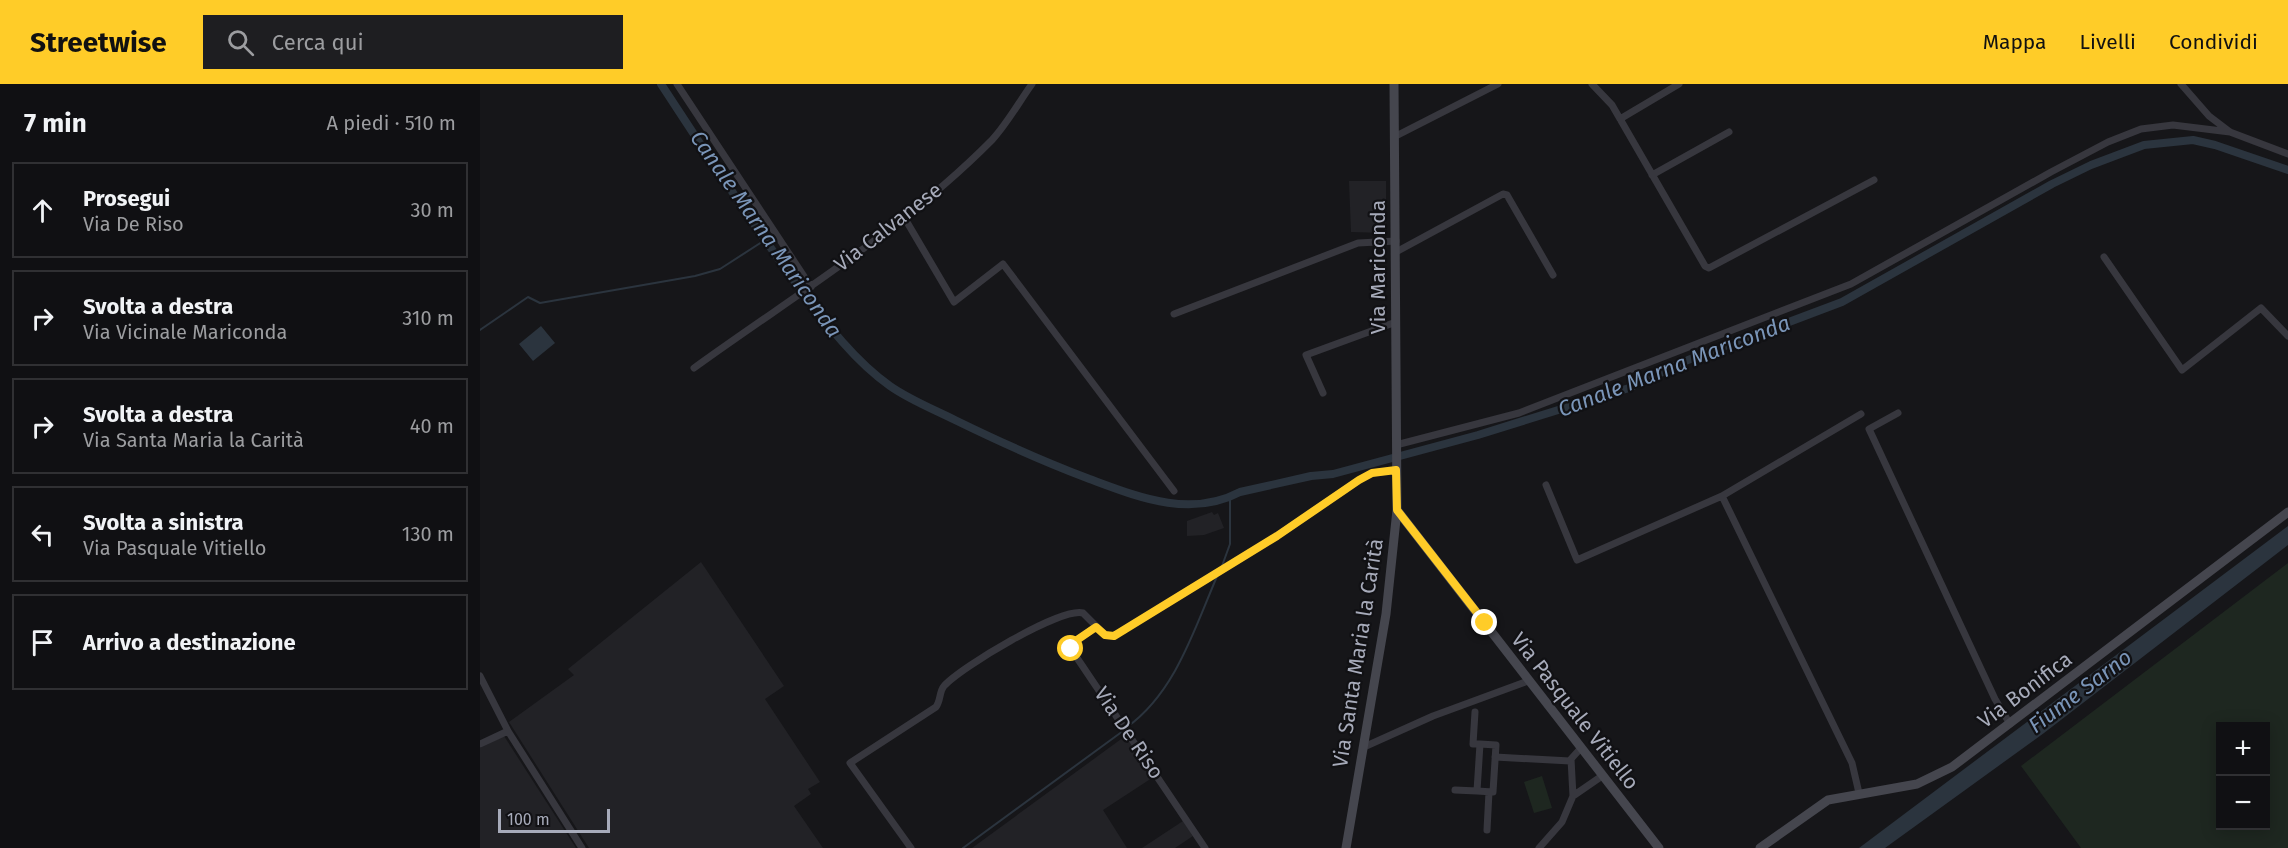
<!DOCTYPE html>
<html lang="it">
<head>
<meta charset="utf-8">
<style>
  body { margin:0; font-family:"Fira Sans",sans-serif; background:#1e1e21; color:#f1f3f6 }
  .controls { position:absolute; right:18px; bottom:18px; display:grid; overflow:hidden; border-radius:0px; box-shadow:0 3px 15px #0003 }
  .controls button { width:54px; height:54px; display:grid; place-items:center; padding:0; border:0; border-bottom:2px solid #303033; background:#101013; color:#f1f3f6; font:30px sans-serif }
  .scale { position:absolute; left:18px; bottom:15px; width:112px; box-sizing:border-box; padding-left:6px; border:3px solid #a7abba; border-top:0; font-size:16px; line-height:21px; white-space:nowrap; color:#a7abba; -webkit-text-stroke:4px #111114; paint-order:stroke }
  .stop { position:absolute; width:18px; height:18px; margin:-14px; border:4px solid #ffcc28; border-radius:50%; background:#fff }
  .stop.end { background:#ffcc28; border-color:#fff; box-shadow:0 2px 6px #0008 }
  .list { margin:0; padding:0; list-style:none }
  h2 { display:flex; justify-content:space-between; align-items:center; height:78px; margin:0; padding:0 24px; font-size:26px }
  h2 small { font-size:20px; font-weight:400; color:#9c9da0 }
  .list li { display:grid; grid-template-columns:39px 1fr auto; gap:18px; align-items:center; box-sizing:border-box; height:96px; margin:0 12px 12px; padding:0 12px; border:2px solid #303033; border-radius:0px }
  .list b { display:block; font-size:22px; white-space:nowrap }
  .list p { margin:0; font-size:20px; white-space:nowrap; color:#9c9da0 }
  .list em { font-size:20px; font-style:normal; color:#9c9da0 }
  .icon { flex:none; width:33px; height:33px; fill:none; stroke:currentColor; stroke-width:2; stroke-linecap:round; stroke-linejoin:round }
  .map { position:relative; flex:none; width:1808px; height:764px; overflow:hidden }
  header { display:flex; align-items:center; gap:36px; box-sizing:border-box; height:84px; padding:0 30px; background:#ffcc28; color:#111 }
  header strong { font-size:28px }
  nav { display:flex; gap:33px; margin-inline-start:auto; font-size:21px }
  .search { width:420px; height:54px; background:#1e1e21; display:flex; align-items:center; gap:15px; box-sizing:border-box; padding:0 21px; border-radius:0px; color:#9c9da0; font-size:22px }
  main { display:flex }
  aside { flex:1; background:#101013 }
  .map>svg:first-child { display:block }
  .built { fill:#222226 }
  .green { fill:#1e2720; fill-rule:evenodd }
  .water { fill:#2b343e }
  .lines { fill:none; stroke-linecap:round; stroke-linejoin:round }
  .stream { stroke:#2b343e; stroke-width:2 }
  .canal { stroke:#2b343e; stroke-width:8 }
  .street { stroke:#37373e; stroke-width:7 }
  .secondary { stroke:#45464e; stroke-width:9 }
  .route { stroke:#ffcc28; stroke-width:8 }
  .labels { text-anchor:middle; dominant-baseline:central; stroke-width:4.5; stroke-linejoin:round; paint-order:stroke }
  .street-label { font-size:21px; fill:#a7abba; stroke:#111114 }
  .water-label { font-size:22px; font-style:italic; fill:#7a95b8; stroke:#111114 }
</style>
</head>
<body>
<header>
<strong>Streetwise</strong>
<div class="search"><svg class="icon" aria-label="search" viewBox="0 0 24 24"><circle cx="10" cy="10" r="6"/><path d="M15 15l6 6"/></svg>Cerca qui</div>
<nav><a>Mappa</a><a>Livelli</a><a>Condividi</a></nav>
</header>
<main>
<aside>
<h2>7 min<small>A piedi · 510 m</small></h2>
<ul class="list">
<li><svg class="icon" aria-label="ahead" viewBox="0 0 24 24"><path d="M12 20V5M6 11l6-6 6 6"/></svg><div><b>Prosegui</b><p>Via De Riso</p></div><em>30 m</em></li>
<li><svg class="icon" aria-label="right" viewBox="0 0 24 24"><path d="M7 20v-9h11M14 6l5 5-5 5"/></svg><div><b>Svolta a destra</b><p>Via Vicinale Mariconda</p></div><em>310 m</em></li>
<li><svg class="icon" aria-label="right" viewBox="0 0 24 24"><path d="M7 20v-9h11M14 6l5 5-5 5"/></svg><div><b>Svolta a destra</b><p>Via Santa Maria la Carità</p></div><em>40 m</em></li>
<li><svg class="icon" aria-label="left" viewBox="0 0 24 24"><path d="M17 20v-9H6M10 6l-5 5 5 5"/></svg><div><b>Svolta a sinistra</b><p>Via Pasquale Vitiello</p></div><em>130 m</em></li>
<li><svg class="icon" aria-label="arrive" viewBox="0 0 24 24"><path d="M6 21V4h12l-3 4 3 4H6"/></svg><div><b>Arrivo a destinazione</b></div></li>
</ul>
</aside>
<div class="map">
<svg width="1808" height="764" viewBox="0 0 1808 764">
  <rect width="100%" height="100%" fill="#161619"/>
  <path class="built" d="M869 97H906V149L871 148Z
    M732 428 734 431 738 429 744 444 724 451 707 452V437Z
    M221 478 304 602 285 615 340 698 328 705 331 710 314 722 343 764H109L29 638 94 591 88 585Z
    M648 650 675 692 623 726 647 764H492Z
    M24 652 96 764H0V664Z
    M703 737 713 752 695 764H662Z"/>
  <path class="green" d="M1808 479V764H1601L1541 682ZM1786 642V742H1740V642Z
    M1062 692 1072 724 1054 729 1044 698Z"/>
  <path class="water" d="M61 242 75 259 53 277 39 260Z
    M1808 442V461L1564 649 1405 764H1379Z"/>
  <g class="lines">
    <path class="stream" d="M0 246 48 213 60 219 215 192 240 185 285 156
      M742 482 750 460V413
      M647 643C696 608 715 543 738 490
      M483 764 643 647"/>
    <path class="canal" d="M181 0C225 67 268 134 316 199 344 236 372 275 410 302 430 316 453 325 475 336 518 357 562 377 607 394 656 412 709 435 760 408L831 392 853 390 998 351 1149 304 1208 276 1362 218 1572 100 1611 81 1664 61 1713 56 1735 61 1808 86"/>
    <path class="street" d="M197 0 331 203
      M1112 0 1132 21 1225 182 1229 184 1394 96
      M1701 0 1729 32 1750 48 1808 70
      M1140 35 1199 0
      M914 53 1018 0
      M1172 91 1249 48
      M424 133 474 218 523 180 694 407
      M916 168 1023 110 1027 111 1073 191
      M1624 173 1702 286 1781 224 1808 252
      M694 230 878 159 916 157
      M214 284C315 211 424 145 512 56 527 40 539 18 552 0
      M843 309 826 271 916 238
      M1418 329 1389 345 1515 615 1530 640
      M916 361 1039 329 1371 200 1571 88 1628 58 1661 45 1693 41 1750 48
      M1066 401 1097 476 1242 412 1381 330
      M1242 412 1372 679 1379 709
      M616 543 594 558 591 565 725 764
      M0 592 28 647
      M995 628 993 660H1000
      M0 660 28 647 102 764
      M1000 660 1016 661 1013 708 997 707Z
      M884 663 953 632 1048 597
      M1015 673 1090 677
      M975 706 997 707
      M1093 712 1122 692
      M1007 746 1009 708
      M431 764 370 679 456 623C461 616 459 608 464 602 481 583 581 523 603 529L625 551 634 552 797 452 879 396 892 389 916 386
      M1059 764 1082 738 1093 712 1091 675 1100 665"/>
    <path class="secondary" d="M917 426 1179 764
      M866 764 906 530 917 426 914 0
      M1280 764 1348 716 1437 700 1472 683 1808 428"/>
  </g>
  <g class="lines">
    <path class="route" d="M591 565 594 558 616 543 625 551 634 552 797 452 879 396 892 389 916 386 917 426 1005 539"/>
  </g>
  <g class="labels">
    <g class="street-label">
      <text transform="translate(408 143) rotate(-38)">Via Calvanese</text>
      <text transform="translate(898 183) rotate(-90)">Via Mariconda</text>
      <text transform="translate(878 569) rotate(-81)">Via Santa Maria la Carità</text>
      <text transform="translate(1545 606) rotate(-37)">Via Bonifica</text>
      <text transform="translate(1095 627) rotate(52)">Via Pasquale Vitiello</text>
      <text transform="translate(649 649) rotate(56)">Via De Riso</text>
    </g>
    <g class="water-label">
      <text transform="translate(286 150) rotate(55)">Canale Marna Mariconda</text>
      <text transform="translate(1194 282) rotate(-21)">Canale Marna Mariconda</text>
      <text transform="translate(1600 607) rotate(-37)">Fiume Sarno</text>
    </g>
  </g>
</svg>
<div class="controls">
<button>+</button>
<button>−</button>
</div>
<div class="scale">100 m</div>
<div class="stop" style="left:591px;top:565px"></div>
<div class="stop end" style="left:1005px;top:539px"></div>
</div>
</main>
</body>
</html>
